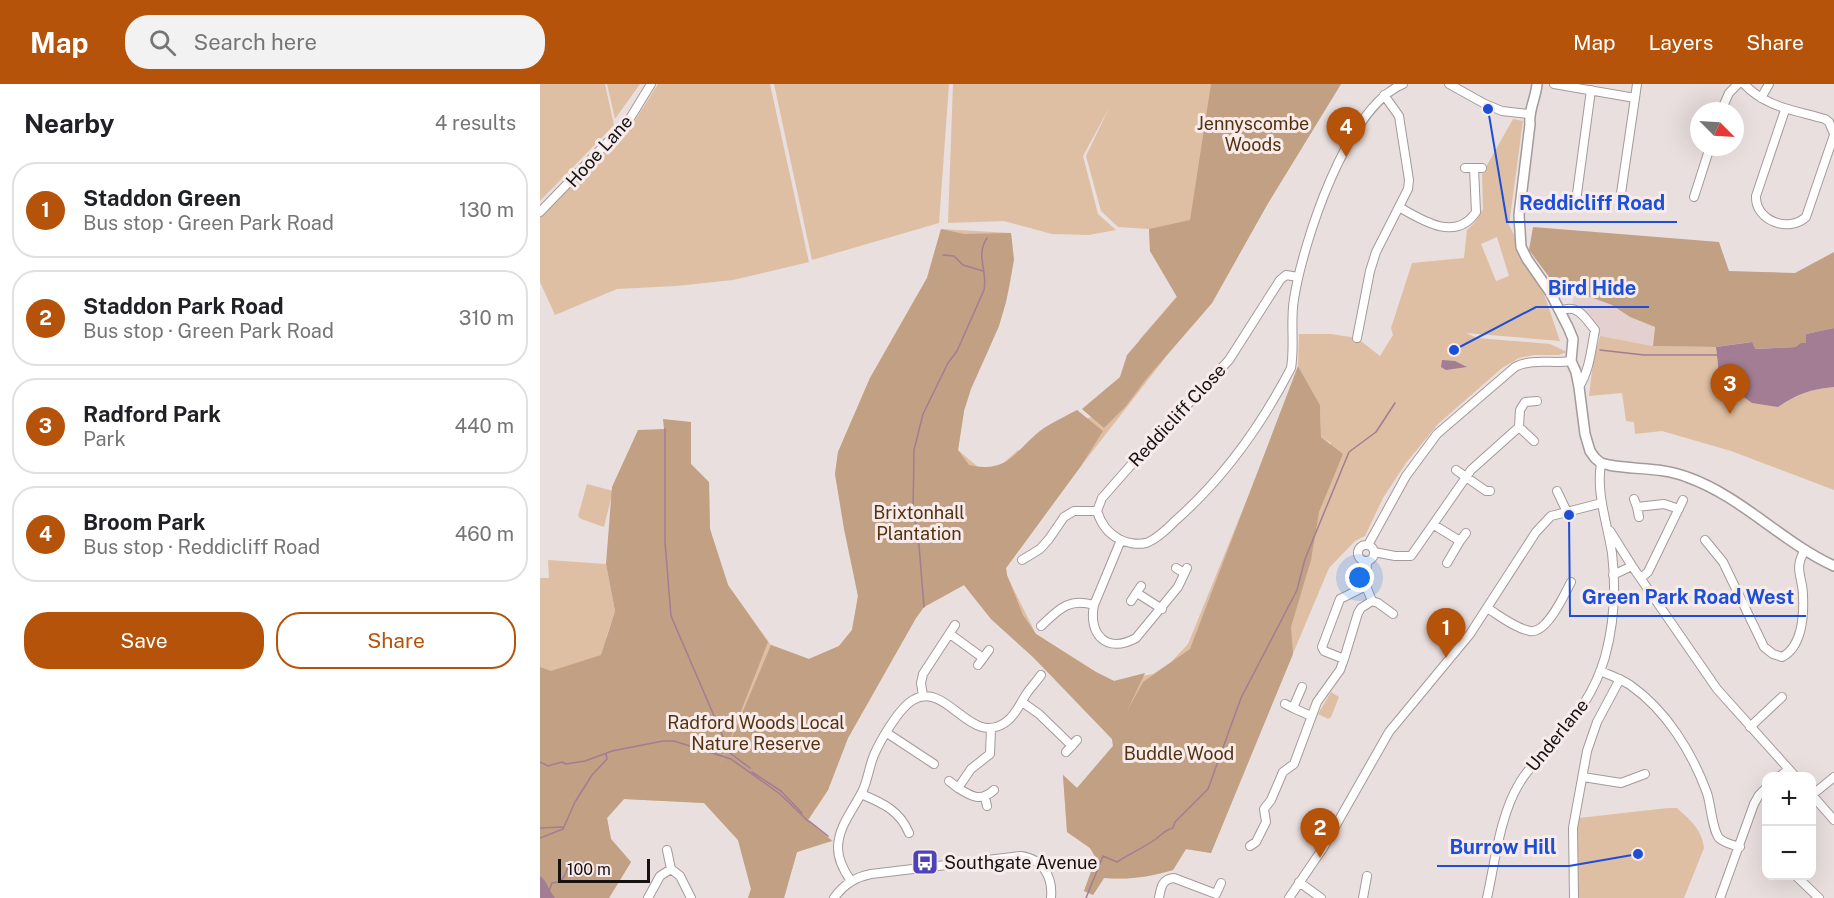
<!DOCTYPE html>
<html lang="en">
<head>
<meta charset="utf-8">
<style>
  body { margin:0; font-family:"Public Sans",sans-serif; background:#f2f2f2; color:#202124 }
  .controls { position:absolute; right:18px; bottom:18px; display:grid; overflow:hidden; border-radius:12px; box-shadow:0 6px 24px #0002 }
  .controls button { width:54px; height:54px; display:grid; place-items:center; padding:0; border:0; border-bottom:2px solid #e0e0e0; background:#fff; color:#202124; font:30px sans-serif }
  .compass { position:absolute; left:1150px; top:18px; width:54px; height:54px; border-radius:50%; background:#fff; box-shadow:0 6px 24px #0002; rotate:114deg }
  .scale { position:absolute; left:18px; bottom:15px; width:92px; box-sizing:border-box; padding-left:6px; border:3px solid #151211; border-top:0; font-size:16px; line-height:21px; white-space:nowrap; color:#151211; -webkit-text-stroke:4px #f7eceb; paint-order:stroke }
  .you { position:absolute; left:820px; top:494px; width:21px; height:21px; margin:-15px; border:4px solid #fff; border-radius:50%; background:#1a73e8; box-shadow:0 0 0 9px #1a73e833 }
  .badge { display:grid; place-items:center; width:39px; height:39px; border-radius:50%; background:#b45309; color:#fff; font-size:20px; font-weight:700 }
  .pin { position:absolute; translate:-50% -50px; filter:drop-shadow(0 2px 3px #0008) }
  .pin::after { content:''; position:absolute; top:32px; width:21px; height:18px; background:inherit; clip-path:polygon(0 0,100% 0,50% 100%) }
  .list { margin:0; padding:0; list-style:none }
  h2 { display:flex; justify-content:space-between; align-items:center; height:78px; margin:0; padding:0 24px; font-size:26px }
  h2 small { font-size:20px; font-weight:400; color:#757577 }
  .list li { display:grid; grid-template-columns:39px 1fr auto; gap:18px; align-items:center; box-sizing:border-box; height:96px; margin:0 12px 12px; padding:0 12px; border:2px solid #e0e0e0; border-radius:24px }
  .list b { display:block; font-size:22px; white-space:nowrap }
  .list p { margin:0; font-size:20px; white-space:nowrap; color:#757577 }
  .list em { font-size:20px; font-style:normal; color:#757577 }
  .actions { display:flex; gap:12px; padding:18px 24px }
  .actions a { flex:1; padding:14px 0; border:2px solid #b45309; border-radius:24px; text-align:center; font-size:21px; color:#b45309 }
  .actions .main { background:#b45309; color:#fff }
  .icon { flex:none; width:33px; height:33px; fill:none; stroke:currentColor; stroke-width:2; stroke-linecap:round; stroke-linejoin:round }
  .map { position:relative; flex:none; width:1294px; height:814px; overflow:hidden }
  header { display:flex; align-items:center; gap:36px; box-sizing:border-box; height:84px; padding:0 30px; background:#b45309; color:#fff }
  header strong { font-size:28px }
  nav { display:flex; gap:33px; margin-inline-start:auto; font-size:21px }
  .search { width:420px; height:54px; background:#f2f2f2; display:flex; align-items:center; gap:15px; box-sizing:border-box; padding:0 21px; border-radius:24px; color:#757577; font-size:22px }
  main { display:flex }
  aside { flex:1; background:#fff }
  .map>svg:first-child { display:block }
  .built { fill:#e4d0cf }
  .green { fill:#dfbfa3; fill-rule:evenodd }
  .forest { fill:#c1a083 }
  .water { fill:#a27d94 }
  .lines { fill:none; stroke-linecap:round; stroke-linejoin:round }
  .stream { stroke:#a27d94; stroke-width:1.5 }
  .minor-casing { stroke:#a49a9a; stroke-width:10 }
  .tertiary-casing { stroke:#a49a9a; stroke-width:12 }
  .minor { stroke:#fff; stroke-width:8 }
  .tertiary { stroke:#fff; stroke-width:9 }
  .labels { text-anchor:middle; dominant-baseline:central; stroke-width:6; stroke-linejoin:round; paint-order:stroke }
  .park-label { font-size:18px; fill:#54320f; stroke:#f7eceb }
  .street-label { font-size:18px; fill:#151211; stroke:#f7eceb }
  .poi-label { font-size:18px; fill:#151211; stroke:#f7eceb; text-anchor:start }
  .leader { fill:none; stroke:#1d4ed8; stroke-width:2 }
  .callout-dot { fill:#1d4ed8; stroke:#f7eceb; stroke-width:2 }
  .callout-label { font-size:20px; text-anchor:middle; font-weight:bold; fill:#1d4ed8; stroke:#f7eceb; stroke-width:6; stroke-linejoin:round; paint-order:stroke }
</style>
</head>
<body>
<header>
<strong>Map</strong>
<div class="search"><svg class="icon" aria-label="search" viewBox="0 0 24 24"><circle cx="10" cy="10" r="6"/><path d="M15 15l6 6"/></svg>Search here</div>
<nav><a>Map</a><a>Layers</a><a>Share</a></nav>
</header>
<main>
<aside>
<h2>Nearby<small>4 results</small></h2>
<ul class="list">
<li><span class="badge">1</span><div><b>Staddon Green</b><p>Bus stop · Green Park Road</p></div><em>130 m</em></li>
<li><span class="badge">2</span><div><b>Staddon Park Road</b><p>Bus stop · Green Park Road</p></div><em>310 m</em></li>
<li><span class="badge">3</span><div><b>Radford Park</b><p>Park</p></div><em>440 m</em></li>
<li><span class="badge">4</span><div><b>Broom Park</b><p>Bus stop · Reddicliff Road</p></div><em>460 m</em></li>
</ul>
<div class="actions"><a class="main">Save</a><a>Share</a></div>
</aside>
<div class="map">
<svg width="1294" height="814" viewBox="0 0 1294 814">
  <rect width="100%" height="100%" fill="#e9dfde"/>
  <path class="built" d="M1034 207 1072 221 1090 233 1115 243 1113 262 1054 251 1055 246 1032 224Z"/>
  <path class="green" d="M0 0H65L74 41 0 117Z
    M67 0H100L75 35Z
    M118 0H230L269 178 193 196 136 202 77 205 15 231 0 198V133L94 38Z
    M234 0H409L399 139 272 176Z
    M413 0H801L727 121 672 219 629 269 541 382 466 484 467 492 496 550 556 588 574 597 613 590 631 578 648 560 718 388 786 370 791 359 781 353 780 321 758 282 759 250H791L817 254 840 272 853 251 851 244 872 179 924 174 927 146 936 137 943 125 942 90 973 35 983 37 969 141 1002 204 1020 257 926 249 937 254 1010 260 1027 268 1019 271H994L979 274 962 284 898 340 866 379 843 414 825 452 815 457 789 484 699 698 671 769 646 765 633 786C607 793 591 796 564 794L553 811 544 807 556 774 550 764 527 748 523 691 537 704 573 662 572 655 494 574 451 535 424 501 384 523 376 534 308 654 288 706 268 736 293 757 283 759 257 768 244 814H208L211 805 198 756 164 719 84 715 67 734 71 755 91 778 69 814H0V494H9L8 476 66 480 75 527 66 554 73 561 169 398 170 445 188 501 231 561 269 575 299 562 312 546 318 512 295 390 298 368 330 294 387 194 401 145 471 149C472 159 474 169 473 178 470 213 458 246 443 278L418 270 424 327 418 366 438 383 458 384 478 366 489 372 543 336 563 329 600 255 637 212 610 167 609 145 578 143 561 127 546 72 569 24 543 72 558 130 576 146 549 151 512 150 464 137 408 139ZM957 153 969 192 956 197 941 160Z
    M1060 252 1113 262 1176 263 1179 290 1238 323C1257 310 1271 305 1294 303V406L1191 367 1122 347 1095 350 1094 338 1086 337 1082 309 1049 312 1053 278Z
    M47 400 73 407 64 443 41 435 38 432Z
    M791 608 799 613 791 633 788 635 778 630Z
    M1128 724H1137C1150 736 1162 745 1164 764L1144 814H1036V739L1039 734Z"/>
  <path class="forest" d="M671 0H801L727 121 672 219 607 294 586 322 564 344 542 325 580 293 587 271 637 213 610 167 609 145 650 136Z
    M993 143 1179 158 1189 187 1255 189 1294 168V244L1266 250V260L1257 263 1214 265 1211 258 1176 263 1113 262 1115 243 1090 233 1072 221 1034 207 1021 209 989 166Z
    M401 145 424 150 471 149 474 176 466 218 459 242 431 305 424 327 418 366 429 381C470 390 475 365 504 344 515 337 526 332 537 326L563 347 541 382 466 484 467 491 483 531 496 550 556 588 574 597 605 589 587 627 603 598 650 565 758 282 780 321 781 353 803 370 779 428 771 476 751 543 753 570 671 769 646 765 633 786C607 793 591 796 564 794L553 811 544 807 556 774 550 764 527 748 523 691 537 704 573 662 572 655 494 574 451 535 424 501 384 523 376 534 308 654 288 706 268 736 292 757 257 768 244 814H208L211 805 198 756 164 719 84 715 67 734 71 755 91 778 69 814H0V583L11 587 61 571 75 527 66 480 72 403 98 346 124 345 123 335 151 338V380L169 398 170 445 188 501 228 558 178 686 231 561 269 575 299 562 312 546 318 512 304 445 295 390 298 368 330 294 387 194Z"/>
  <path class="water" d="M1294 244V303C1271 305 1257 310 1238 323L1212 319 1194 306 1192 296 1179 290 1176 263 1212 258 1215 265 1256 263 1261 259H1266V250Z
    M902 276 915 277 927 283 906 286 901 283Z
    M0 792C8 798 8 806 15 814H0Z"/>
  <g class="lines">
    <path class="stream" d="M403 171 414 172 423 181 443 187
      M1060 266 1104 271H1177
      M125 345V458L131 532 190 669 210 684
      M384 523 378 449 373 428 374 366 383 330 408 279 417 267 444 206C448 186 435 172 447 154
      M0 678 8 682 22 678 26 680 45 677 72 667 123 657H134L191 675 240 710 268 737
      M212 688 241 707 262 729
      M269 737 288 752
      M0 744 23 743
      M0 754 23 745 35 718 52 691 67 675 66 670
      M9 807 12 799C23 798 24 794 27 785L37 787 45 778
      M546 814 563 772 577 778C590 770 604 763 616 755 622 750 625 746 633 744L635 738 668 705 701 614 757 506 765 475 809 368 836 348 855 319"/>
    <defs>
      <path id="minor" d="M909 0 945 20 962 27 989 30
        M1014 0 1095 14 1080 116
        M1204 0C1227 24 1255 26 1285 35L1289 38 1294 50
        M1095 14 1097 0
        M1221 14 1229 0
        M1245 26 1216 112C1215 137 1249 149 1266 133L1294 51
        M1181 27 1189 9 1198 0
        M925 84H942
        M1154 113 1170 63
        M1036 117 1051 6
        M859 123C883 137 916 158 936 128L934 84
        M0 128 89 36 111 0
        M758 193 746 191 740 196 689 276 591 381 562 414 557 427C561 440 567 449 579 455 586 459 597 461 606 459 617 455 627 445 635 437 684 394 721 342 751 284 755 261 750 238 754 215 763 158 807 23 863 0
        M1020 227C1038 219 1045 234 1055 246 1051 266 1050 285 1039 303
        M817 254 830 187 836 168 868 105 869 96 859 32 844 11
        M979 343 994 357
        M916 386 946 407H950
        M1017 407 1027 428
        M1094 415 1097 423 1124 420 1139 425
        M1097 423 1099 433
        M894 441 920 457 907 479
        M1070 447 1092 482 1177 605 1255 692
        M581 456 554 521C548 551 567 570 596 554L638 503 647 484
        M1165 456 1183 478 1224 563 1233 570 1242 573C1262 563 1264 532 1263 512 1263 493 1253 485 1265 466
        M920 457 926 449
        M828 461 866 392 897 350 975 283C993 274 1012 280 1031 277
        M818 469a8 8 0 1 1 16 0a8 8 0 1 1-16 0Z
        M834 468 855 472H871L931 386 979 343 980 326 985 318 997 317
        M482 476 500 465 509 455 524 433 534 427H557
        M636 484 644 489
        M1073 491 1092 482
        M1101 494 1108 488 1143 416
        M597 509 622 525
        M591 517 601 502
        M832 517 838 519 853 530
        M947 524C960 532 975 544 990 547 1007 550 1024 511 1031 498
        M501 542C518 526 529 513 554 521
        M410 550 443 574
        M804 575 818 529 821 524 832 517 826 502
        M438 581 449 566
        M1060 587C1070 591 1081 595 1090 601 1126 626 1152 668 1167 709 1171 721 1172 745 1179 754 1184 759 1193 761 1200 763
        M762 603 753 624 771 632
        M383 612 381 599 383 590 415 541
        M482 618 499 630 532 662
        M745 620 753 624
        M1210 643 1242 613
        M451 645 450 670 431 685 418 704C432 713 441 718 454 706
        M347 649 394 680
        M526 668 537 656
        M1240 692 1248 686
        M1043 693 1081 699 1105 690
        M409 697 418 704
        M321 710C343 719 360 727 369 749
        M1272 711 1294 736
        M1272 711 1294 693
        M445 713 447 722
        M710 762 716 758 726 738 724 725 731 716 743 688 754 680 777 618 800 586 804 575 784 567 782 563 800 515 826 502 827 477
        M127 766 131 785 140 792 151 814
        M1256 792 1279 814
        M311 797C304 787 298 776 298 764 298 742 314 725 323 706 328 695 329 683 334 671 340 657 359 624 373 616 407 596 430 664 466 638 476 631 480 619 487 609 491 603 497 597 501 591
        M759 798 781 814
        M108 814 120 792 131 785
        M294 814C303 801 315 793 331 790L481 772C503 775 513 793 511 814
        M619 814C621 803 622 795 634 794L676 810 681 799
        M749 814 783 764 849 648 930 550 996 448 1011 432 1062 419
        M823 814 827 792
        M947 814C955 778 960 731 979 700 987 685 1000 674 1011 662 1035 635 1055 608 1065 573 1074 540 1076 503 1072 469 1067 438 1056 410 1061 379
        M1034 814 1033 744 1047 667 1057 638 1080 595
        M1180 814 1214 720 1219 711 1226 704"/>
      <path id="tertiary" d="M997 0C996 14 988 27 990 40L979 131 981 163 987 175 1010 208 1028 243 1033 255 1031 277 1036 288 1039 303 1045 350 1050 367 1055 374 1061 379 1069 381C1095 386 1122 383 1147 393 1201 412 1242 458 1294 482"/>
    </defs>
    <use href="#minor" class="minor-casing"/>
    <use href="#tertiary" class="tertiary-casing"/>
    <use href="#minor" class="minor"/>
    <use href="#tertiary" class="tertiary"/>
  </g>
  <defs>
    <symbol id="bus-square" viewBox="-11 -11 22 22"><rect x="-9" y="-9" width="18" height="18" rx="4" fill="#4d42b8" stroke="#f7eceb"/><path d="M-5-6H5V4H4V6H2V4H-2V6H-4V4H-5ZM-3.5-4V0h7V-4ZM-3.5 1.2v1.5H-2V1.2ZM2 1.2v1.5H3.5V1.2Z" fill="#fff"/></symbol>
  </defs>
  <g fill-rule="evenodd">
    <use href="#bus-square" x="370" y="763" width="30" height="30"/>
  </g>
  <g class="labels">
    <g class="park-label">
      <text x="713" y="39">Jennyscombe<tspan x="713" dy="21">Woods</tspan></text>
      <text x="379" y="428">Brixtonhall<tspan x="379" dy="21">Plantation</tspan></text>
      <text x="216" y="638">Radford Woods Local<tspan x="216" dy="21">Nature Reserve</tspan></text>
      <text x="639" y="669">Buddle Wood</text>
    </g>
    <g class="street-label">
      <text transform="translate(59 67) rotate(-48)">Hooe Lane</text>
      <text transform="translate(637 331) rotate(-47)">Reddicliff Close</text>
      <text transform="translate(1017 651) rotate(-51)">Underlane</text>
    </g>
    <g class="poi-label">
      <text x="404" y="778">Southgate Avenue</text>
    </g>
  </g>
  <path class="leader" d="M948 25L967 138H1137M914 266L996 223H1109M1029 431L1030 532H1266M1098 770L1029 782H897"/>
  <g class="callout-dot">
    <circle cx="948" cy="25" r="6"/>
    <circle cx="914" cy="266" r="6"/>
    <circle cx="1029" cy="431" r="6"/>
    <circle cx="1098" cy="770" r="6"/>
  </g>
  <g class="callout-label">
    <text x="1052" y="126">Reddicliff Road</text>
    <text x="1052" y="211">Bird Hide</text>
    <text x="1148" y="520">Green Park Road West</text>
    <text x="963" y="770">Burrow Hill</text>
  </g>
</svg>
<div class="controls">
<button>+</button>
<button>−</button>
</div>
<svg class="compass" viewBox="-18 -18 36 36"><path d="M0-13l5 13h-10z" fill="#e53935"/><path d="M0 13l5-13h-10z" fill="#757577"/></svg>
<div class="scale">100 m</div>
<div class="you"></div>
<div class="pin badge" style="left:906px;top:574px">1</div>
<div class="pin badge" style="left:780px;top:774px">2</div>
<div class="pin badge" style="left:1190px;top:330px">3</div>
<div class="pin badge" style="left:806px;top:73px">4</div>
</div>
</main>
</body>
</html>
